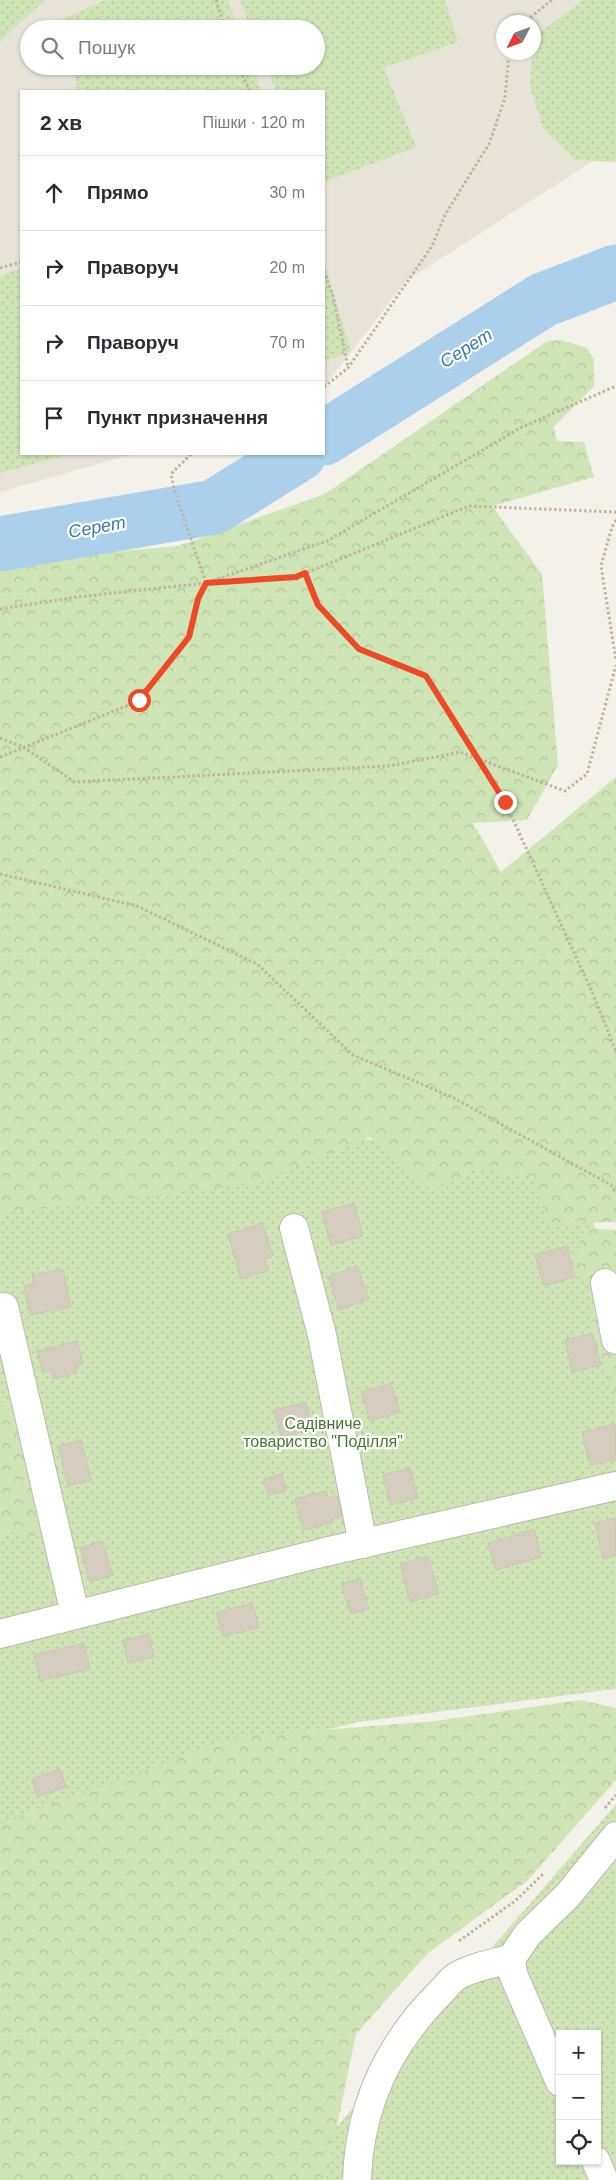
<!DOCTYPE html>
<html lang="uk">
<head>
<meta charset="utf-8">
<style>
  body { margin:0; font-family:Arial,sans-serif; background:#f7f7f7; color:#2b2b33 }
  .controls { position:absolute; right:15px; bottom:15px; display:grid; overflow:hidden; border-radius:0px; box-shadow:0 1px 4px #0004 }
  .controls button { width:45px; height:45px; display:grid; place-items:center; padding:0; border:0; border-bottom:1px solid #e1e1e2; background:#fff; color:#2b2b33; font:25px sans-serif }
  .compass { position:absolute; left:496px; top:15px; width:45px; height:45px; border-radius:50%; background:#fff; box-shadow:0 1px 4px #0004; rotate:228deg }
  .stop { position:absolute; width:15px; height:15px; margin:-11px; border:4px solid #ed4a28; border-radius:50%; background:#fff }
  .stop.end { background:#ed4a28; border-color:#fff; box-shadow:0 1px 5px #0008 }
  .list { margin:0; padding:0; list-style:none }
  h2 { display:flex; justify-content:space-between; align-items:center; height:65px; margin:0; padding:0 20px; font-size:21px }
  h2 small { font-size:16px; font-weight:400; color:#7c7c81 }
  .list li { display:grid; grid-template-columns:32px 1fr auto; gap:15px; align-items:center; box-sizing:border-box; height:75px; padding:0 20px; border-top:1px solid #e1e1e2 }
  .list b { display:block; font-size:19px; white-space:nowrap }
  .list em { font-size:16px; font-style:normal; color:#7c7c81 }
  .icon { flex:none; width:28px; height:28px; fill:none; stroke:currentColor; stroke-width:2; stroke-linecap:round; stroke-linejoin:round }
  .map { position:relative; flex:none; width:616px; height:2180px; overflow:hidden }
  .search { position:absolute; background:#fff; box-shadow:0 1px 4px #0004; left:20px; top:20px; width:305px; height:55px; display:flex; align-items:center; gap:12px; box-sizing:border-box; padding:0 18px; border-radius:28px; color:#7c7c81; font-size:19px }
  .panel { position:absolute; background:#fff; box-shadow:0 1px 4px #0004; left:20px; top:90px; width:305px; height:365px; border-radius:0px }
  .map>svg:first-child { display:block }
  .residential { fill:#e7e3d8; fill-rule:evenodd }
  .grass { fill:url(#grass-dots); fill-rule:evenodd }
  .forest { fill:url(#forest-crowns) }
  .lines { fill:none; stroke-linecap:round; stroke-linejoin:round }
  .river { stroke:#aad0ec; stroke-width:55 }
  .building { fill:#d5cdc0; stroke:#cfc5b3 }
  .minor-casing { stroke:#bfb9ad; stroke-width:30 }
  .path { stroke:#c0b59f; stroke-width:3; stroke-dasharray:2.5 2.5; stroke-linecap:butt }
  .minor { stroke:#fff; stroke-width:28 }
  .route { stroke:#ed4a28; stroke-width:6 }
  .labels { text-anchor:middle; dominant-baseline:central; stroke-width:4.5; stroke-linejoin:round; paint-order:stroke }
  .park-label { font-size:16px; fill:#48762e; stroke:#fff }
  .water-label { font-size:18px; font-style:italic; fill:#3779ae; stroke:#fff }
</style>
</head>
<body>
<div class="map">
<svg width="616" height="2180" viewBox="0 0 616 2180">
  <defs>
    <pattern id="grass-dots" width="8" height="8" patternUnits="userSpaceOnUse" patternTransform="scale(1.25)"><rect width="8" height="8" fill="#cfe5b5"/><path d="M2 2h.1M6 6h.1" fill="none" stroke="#b3c69c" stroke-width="1.8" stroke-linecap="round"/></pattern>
    <pattern id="forest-crowns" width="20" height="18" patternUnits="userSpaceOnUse" patternTransform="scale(1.25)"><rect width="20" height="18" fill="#cfe5b5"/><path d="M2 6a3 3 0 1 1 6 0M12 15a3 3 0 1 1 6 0" fill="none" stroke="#b3c69c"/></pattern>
  </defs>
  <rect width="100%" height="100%" fill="#f4f1ea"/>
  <path class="residential" d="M0 0H616L598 158 407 280 324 387V91H21V454H133L0 492ZM504 22H534V52H504ZM29 29H316V66H29Z"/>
  <path class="grass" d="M0 0H45L0 42Z
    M105 0H228L238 29H64L62 20Z
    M240 0H445L458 42 384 68 416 147 324 182V91H276L266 66H316V29H251Z
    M583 0H616V162L575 160 544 129 530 87 534 37Z
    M73 66H252L261 91H78Z
    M324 262 351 351 324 362Z
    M21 268V454H69L0 473V276Z
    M315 1137 504 1146 577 1191 616 1270V1687L615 1689 359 1722 201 1760 0 1829V1201Z
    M616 1804V2180H319L335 2129ZM560 2034H597V2161H560Z"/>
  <path class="forest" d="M561 340 587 348 594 360V386L554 427 557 441 584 442 594 477 492 506 542 574 558 765 527 820 473 823 501 872 616 777V1222L548 1224 534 1177 475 1169 432 1191 370 1137 253 1184 0 1213V562L178 546 325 494 547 341Z
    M591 1228 616 1230V1396L592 1333 593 1290 574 1264 582 1233Z
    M5 1401 11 1408 17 1423 42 1513 38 1533 30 1538H20L13 1532 0 1534V1403Z
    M581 1700 616 1708V1780L527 1881 428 1953 356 2034 326 2180H0V1823L236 1737 435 1721Z"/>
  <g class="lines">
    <path class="river" d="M324 438 543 300 616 272
      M0 544 214 507 299 454"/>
  </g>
  <path class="building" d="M354 1203 363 1236 331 1245 322 1212Z
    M262 1223 273 1256 265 1259 269 1270 241 1279 228 1234Z
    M567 1246 575 1277 544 1286 535 1255Z
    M357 1266 369 1299 339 1310 328 1277Z
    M63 1269 71 1307 30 1315 24 1286 34 1284 32 1275Z
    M592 1333 601 1365 572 1372 565 1340Z
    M77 1341 83 1364 75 1366 77 1373 53 1379 51 1371 43 1373 37 1351Z
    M391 1383 400 1412 370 1421 361 1392Z
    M306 1402 313 1429 281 1437 274 1410Z
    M616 1424V1460L590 1465 582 1432Z
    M81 1440 91 1480 68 1486 58 1446Z
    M410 1468 418 1498 390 1505 383 1475Z
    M282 1474 286 1491 268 1495 264 1479Z
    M326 1491 328 1498 337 1496 342 1516 332 1519 333 1523 303 1530 295 1499Z
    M616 1518V1555L603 1559 595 1523Z
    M534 1529 541 1557 496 1570 488 1543Z
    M102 1541 113 1575 90 1582 80 1548Z
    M428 1556 439 1594 410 1602 400 1564Z
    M360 1578 369 1609 351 1614 341 1584Z
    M252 1603 259 1627 223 1637 216 1613Z
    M149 1634 154 1657 128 1663 123 1640Z
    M84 1643 90 1669 40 1681 34 1655Z
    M60 1769 66 1787 37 1797 32 1779Z"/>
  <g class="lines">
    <defs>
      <path id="minor" d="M294 1228 322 1335 363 1544
        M605 1283 616 1340
        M4 1307 75 1614
        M0 1634 325 1552 616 1486
        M560 2082 513 1974 511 1959 528 1934 568 1895 616 1836
        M596 2161 604 2180
        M357 2180C359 2109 386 2049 435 1998 442 1992 449 1981 457 1976 472 1967 494 1963 511 1959"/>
    </defs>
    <use href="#minor" class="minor-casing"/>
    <path class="path" d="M216 0 225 29
      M528 22 532 16 552 0
      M238 66 250 91
      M0 268 21 262
      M324 271 333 296 348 367
      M324 387 348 368 432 246 445 215 489 144 505 98 509 52
      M191 454 171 474 174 489 206 583
      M616 520 612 527 601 566 616 660
      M305 573 318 605 359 649 426 676 505 802 592 992 616 1051
      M0 609 77 597 206 583 296 577 469 506 616 512
      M0 738 23 747 75 782 389 766 460 752 565 791 587 774 616 665
      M0 757 139 701 189 637 198 599 206 583 327 541 522 427 616 386
      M0 874 137 906 257 964 353 1055 452 1097 611 1185 616 1193
      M605 1808 616 1795
      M459 1941 515 1901 544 1873"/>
    <use href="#minor" class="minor"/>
  </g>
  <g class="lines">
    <path class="route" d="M139 700 189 637 198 599 206 583 296 577 305 573 318 605 359 649 426 676 505 802"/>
  </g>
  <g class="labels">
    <g class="park-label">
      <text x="323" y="1423">Садівниче<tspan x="323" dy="18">товариство "Поділля"</tspan></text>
    </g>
    <g class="water-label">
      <text transform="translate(466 348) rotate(-32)">Серет</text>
      <text transform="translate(97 527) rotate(-10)">Серет</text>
    </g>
  </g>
</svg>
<div class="controls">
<button>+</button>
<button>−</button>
<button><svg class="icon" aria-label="locate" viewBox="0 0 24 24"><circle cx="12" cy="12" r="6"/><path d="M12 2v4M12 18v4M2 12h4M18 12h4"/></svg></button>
</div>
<svg class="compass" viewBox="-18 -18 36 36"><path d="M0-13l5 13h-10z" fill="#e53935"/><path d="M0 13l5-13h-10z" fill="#7c7c81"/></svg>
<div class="stop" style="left:139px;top:700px"></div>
<div class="stop end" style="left:505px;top:802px"></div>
<div class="search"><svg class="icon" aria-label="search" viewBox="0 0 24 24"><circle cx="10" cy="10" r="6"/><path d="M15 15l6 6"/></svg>Пошук</div>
<section class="panel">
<h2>2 хв<small>Пішки · 120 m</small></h2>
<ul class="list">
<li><svg class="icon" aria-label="ahead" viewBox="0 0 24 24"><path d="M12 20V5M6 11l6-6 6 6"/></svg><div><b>Прямо</b></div><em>30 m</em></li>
<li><svg class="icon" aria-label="right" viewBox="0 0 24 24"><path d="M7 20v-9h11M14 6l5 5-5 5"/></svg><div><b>Праворуч</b></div><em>20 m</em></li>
<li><svg class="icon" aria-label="right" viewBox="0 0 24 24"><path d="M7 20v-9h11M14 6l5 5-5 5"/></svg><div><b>Праворуч</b></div><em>70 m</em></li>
<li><svg class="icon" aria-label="arrive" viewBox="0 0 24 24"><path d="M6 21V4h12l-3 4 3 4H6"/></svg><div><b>Пункт призначення</b></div></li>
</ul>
</section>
</div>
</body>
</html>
